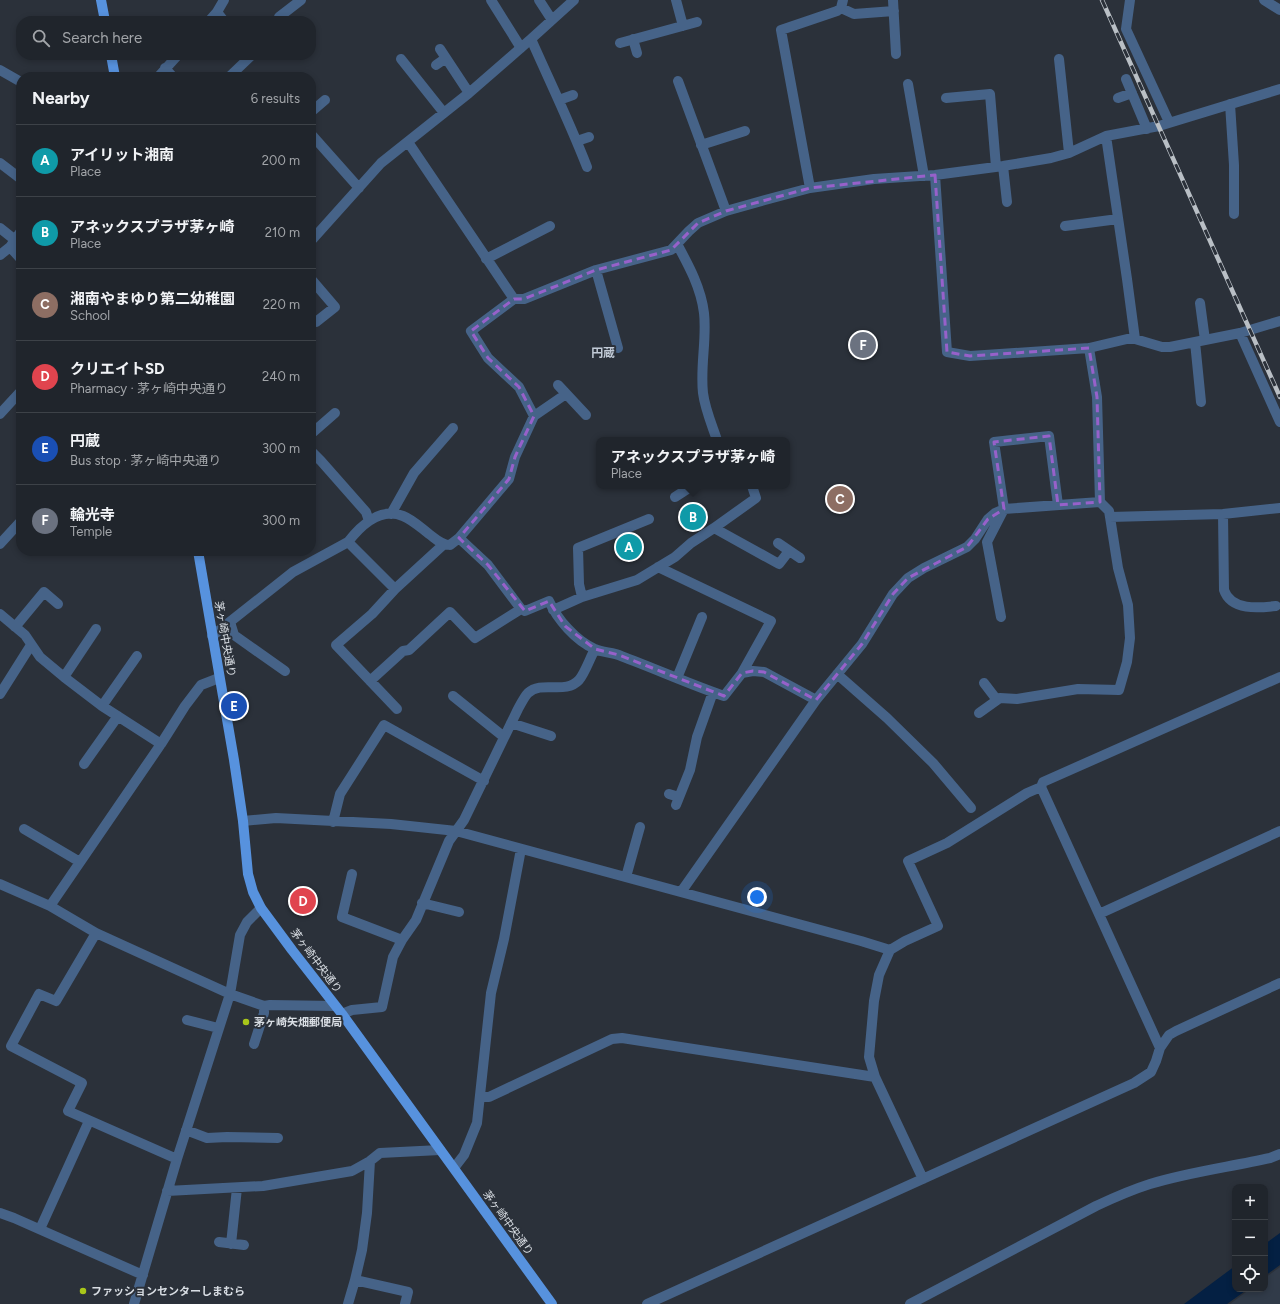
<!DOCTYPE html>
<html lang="en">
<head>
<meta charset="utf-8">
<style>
  body { margin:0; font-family:Figtree,"Noto Sans JP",sans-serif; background:#2d3138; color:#f1f3f6 }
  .controls { position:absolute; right:12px; bottom:12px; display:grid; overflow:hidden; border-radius:8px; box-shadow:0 2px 6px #0003 }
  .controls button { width:36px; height:36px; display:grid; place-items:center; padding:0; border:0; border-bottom:1px solid #3d4248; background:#20252c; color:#f1f3f6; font:20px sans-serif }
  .you { position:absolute; left:757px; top:897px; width:14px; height:14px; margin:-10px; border:3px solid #fff; border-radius:50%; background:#1a73e8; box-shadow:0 0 0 6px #1a73e833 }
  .badge { display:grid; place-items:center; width:26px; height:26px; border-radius:50%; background:#1a73e8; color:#fff; font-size:13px; font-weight:700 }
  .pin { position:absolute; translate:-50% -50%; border:2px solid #fff; box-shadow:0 1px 4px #0006 }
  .popup { position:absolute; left:596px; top:437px; width:194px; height:52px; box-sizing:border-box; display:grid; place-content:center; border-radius:8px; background:#20252c; filter:drop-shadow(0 1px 3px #0005); font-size:13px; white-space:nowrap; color:#a2a5a9 }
  .popup b { font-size:15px; color:#f1f3f6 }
  .popup::after { content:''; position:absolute; left:50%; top:100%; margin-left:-8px; border:8px solid transparent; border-top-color:#20252c }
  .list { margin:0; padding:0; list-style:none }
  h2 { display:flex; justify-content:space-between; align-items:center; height:52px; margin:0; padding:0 16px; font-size:17px }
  h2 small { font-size:13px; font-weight:400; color:#a2a5a9 }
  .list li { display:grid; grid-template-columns:26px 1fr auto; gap:12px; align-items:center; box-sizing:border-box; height:72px; padding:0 16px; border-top:1px solid #3d4248 }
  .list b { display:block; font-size:15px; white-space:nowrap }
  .list p { margin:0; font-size:13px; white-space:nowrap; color:#a2a5a9 }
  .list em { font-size:13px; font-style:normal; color:#a2a5a9 }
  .icon { flex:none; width:22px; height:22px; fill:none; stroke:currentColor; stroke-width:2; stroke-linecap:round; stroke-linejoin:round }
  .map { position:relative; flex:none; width:1280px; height:1304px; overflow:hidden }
  .search { position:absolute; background:#20252c; box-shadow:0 2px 6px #0003; left:16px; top:16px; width:300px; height:44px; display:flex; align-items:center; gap:10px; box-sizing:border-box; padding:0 14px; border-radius:16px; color:#a2a5a9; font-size:15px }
  .panel { position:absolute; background:#20252c; box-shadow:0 2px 6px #0003; left:16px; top:72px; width:300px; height:484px; border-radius:16px }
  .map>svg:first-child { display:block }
  .built { fill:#313b49 }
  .water { fill:#042043 }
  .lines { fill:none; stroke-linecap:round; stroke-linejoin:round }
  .minor { stroke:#466388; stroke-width:10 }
  .major { stroke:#5792de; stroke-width:10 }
  .rail-casing { stroke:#b9bfc5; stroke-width:4.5 }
  .rail { stroke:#2b313a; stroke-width:3; stroke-dasharray:9; stroke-linecap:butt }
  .marked { fill:none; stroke:#9761ca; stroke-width:3; stroke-dasharray:8 5; stroke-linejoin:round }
  .poi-dot { fill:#a9c71a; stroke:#2b313a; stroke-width:1.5 }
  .labels { text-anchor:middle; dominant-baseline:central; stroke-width:4; stroke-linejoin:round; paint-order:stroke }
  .street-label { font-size:11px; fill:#d8dde3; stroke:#2b313a }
  .poi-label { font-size:11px; font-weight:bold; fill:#d8dde3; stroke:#2b313a; text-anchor:start }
  .neighbourhood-label { font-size:12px; font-weight:bold; fill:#c1cad6; stroke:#2b313a }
</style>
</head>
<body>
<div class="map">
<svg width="1280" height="1304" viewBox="0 0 1280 1304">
  <rect width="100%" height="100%" fill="#2b313a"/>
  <path class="built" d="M1280 1267V1304H1230L1250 1289H1265V1278Z"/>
  <path class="water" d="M1280 1233V1265L1265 1276V1244Z
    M1235 1266V1289H1248L1227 1304H1184Z"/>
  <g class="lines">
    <path class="minor" d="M491 0 521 48
      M539 0 552 20
      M676 0 683 26
      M893 0 896 54
      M1130 0 1126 29 1169 122
      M1264 0 1280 10
      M841 8 854 14 894 11
      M217 12 224 21
      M279 17 301 0
      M209 21 217 12 224 0
      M531 39C550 82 570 123 587 167
      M633 39 637 53
      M620 43 697 22
      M440 49 469 93
      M401 59 444 113
      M1059 59 1069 153
      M436 65 446 58
      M165 68 173 77
      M0 70 21 82
      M158 77 178 55
      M229 77 252 55
      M1126 79 1147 129
      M678 81 726 211
      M908 84 924 176
      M946 98 990 94 996 167
      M1118 98 1132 93
      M559 100 573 95
      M1230 104 1234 165V214
      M311 112 325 100
      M311 134 359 188
      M1106 136 1127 279 1135 339
      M577 141 589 137
      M408 142 514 299
      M701 145 745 131
      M0 163 21 179
      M1003 166 1007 202
      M935 175 947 352 970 356 1089 348 1127 339H1135L1162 347H1170L1240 333 1280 321
      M810 188 781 30 837 11 841 8 843 0
      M1065 226 1118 219
      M0 228 15 240
      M311 241 381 163 469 93 531 39 574 0
      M677 244C689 266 701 288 704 313 707 339 700 366 703 393 705 409 712 425 717 440
      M10 247 21 259
      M0 255 10 247 21 231
      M486 259 550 226
      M596 270 618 348
      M311 279 335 307 316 322
      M1200 303 1205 340
      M1240 333 1280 422
      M1195 342 1201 402
      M1089 348 1097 397 1100 502 1109 511 1110 517 1223 514 1280 508
      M558 385 586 415
      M0 414 21 391
      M534 416 566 394
      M311 434 335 413
      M311 451 321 461 366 512 369 521
      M675 497 692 486
      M391 514 414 473 453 428
      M1223 514 1224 590C1231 611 1259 608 1276 606
      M714 528 779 564 789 551
      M459 538 488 565 521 609 525 611 549 601C557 619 576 641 595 649 603 653 613 652 621 656 656 669 689 684 724 696L742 673 753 671 764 672 816 700
      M348 542 395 589 443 545
      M778 543 800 558
      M0 544 21 521
      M658 567 771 621 742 673
      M395 589 372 614 336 645 397 709
      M582 597 579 584 578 548 649 519
      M553 610 582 597 637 580 675 557 691 543 714 528 756 498 752 486
      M0 614 25 635 40 657 64 677 102 706 161 744
      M1001 617 987 542 1004 509 994 442 1049 436 1058 505
      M230 622 234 635 285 671
      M15 627 44 592 58 604
      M212 636 293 572 348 542C361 525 381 507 403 516 413 520 421 528 429 534 436 539 441 545 450 545L459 538 509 479 515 457 534 416 519 387 488 358 471 331 514 299H524L596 270 671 250 689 231 698 223 726 211 765 200 810 188 874 179 935 175 1003 166 1051 158 1069 153 1106 136 1159 126 1280 89
      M837 674 887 718 933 763 971 808
      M64 677 96 629
      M677 678 702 617
      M370 681 403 651 409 650 450 612 475 638 521 609
      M984 683 997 700
      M0 694 31 645
      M453 696 504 737
      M102 706 137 656
      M979 713 1000 698 1017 699 1078 689 1119 690 1127 662 1130 638 1128 605 1118 568 1110 517
      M511 723 551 736
      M84 764 118 716
      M1041 787 1160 1048
      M669 794 679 797
      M676 805 690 770 697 737 713 692
      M243 821 276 818 391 824 456 831 861 941 890 950
      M333 822 340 794 384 725 484 781
      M24 829 80 862
      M352 874 342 917 402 940
      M626 877 640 827
      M0 884 50 906 96 933 230 994 264 1006 270 1005 335 1006
      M681 892 816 700 862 644 893 594 908 578 924 568 967 547 975 539 988 519 995 513 1004 509 1100 502
      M422 903 459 912
      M50 906 161 744 185 706 201 685 219 678
      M1099 914 1280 831
      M96 933 56 1001 39 994 11 1046 82 1083 68 1111 177 1159
      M342 1014 352 1010 382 1007 393 957 402 940 416 920 449 841 464 820 518 709C521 704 524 697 528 693 542 680 565 695 579 680 585 673 590 658 595 649
      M187 1020 218 1028
      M254 1044 264 1013V1006
      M480 1097H489L612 1039 622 1038 875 1077
      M186 1130 207 1138 227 1137 278 1138
      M370 1161 367 1213 362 1250 355 1280 408 1292 405 1304
      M454 1168 464 1155 477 1123 491 993 504 939 521 849
      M923 1179 875 1077 869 1057 874 1001 879 975 890 950 905 941 938 926 908 861 947 843 1027 793 1041 787 1043 782 1280 677
      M167 1191 263 1186 352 1171 370 1161 380 1153 440 1150
      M0 1213 14 1218 143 1275
      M40 1229 89 1121
      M219 1242 244 1245
      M231 1244 237 1188
      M134 1304 177 1159 230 994 240 935 247 922 261 908
      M348 1304 355 1280
      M647 1304 1134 1083 1151 1072 1156 1061 1160 1048 1169 1035 1176 1031 1280 983
      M910 1304 1096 1206C1113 1198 1131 1190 1150 1184 1189 1172 1230 1167 1270 1158L1280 1154"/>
    <path class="major" d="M101 0 105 21
      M111 55 115 77
      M198 551 234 760 243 821 248 874 253 892 261 908 292 950 342 1014 552 1304"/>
    <defs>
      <path id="rail" d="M1102 0 1280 397"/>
    </defs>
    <use href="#rail" class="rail-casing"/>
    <use href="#rail" class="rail"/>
  </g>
  <path class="marked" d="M935 175 947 352 970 356 1089 348 1097 397 1100 502 1058 505 1049 436 994 442 1004 509 988 519 967 547 908 578 893 594 862 644 816 700 764 672 753 671 742 673 724 696 619 655 595 649 565 626 549 601 525 611 488 565 459 538 509 479 515 457 534 416 519 387 488 358 471 331 514 299H524L596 270 671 250 698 223 726 211 810 188Z"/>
  <g class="poi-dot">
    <circle cx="246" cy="1022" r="4"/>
    <circle cx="83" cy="1291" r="4"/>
  </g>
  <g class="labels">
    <g class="street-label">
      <text transform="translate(225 639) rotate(80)">茅ヶ崎中央通り</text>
      <text transform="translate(316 961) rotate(53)">茅ヶ崎中央通り</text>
      <text transform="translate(508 1223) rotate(54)">茅ヶ崎中央通り</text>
    </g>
    <g class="poi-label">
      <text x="254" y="1022">茅ヶ崎矢畑郵便局</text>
      <text x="91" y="1291">ファッションセンターしまむら</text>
    </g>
    <g class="neighbourhood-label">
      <text x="603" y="353">円蔵</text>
    </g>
  </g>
</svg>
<div class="controls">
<button>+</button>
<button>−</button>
<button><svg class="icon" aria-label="locate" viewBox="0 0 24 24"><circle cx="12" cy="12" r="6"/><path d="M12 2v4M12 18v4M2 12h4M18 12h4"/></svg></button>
</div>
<div class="you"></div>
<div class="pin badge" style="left:629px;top:547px;background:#0f9aa8">A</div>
<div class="pin badge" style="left:693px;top:517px;background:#0f9aa8">B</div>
<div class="popup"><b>アネックスプラザ茅ヶ崎</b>Place</div>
<div class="pin badge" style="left:840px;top:499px;background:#8d6e63">C</div>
<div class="pin badge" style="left:303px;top:901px;background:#e0444e">D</div>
<div class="pin badge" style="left:234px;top:706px;background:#1a4fb4">E</div>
<div class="pin badge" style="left:863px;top:345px;background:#6b7280">F</div>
<div class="search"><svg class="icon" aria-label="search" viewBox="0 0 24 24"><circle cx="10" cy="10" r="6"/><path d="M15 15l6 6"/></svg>Search here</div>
<section class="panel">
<h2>Nearby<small>6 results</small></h2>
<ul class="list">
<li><span class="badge" style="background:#0f9aa8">A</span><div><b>アイリット湘南</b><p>Place</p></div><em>200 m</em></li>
<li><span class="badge" style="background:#0f9aa8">B</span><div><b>アネックスプラザ茅ヶ崎</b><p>Place</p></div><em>210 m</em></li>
<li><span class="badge" style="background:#8d6e63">C</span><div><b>湘南やまゆり第二幼稚園</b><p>School</p></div><em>220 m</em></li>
<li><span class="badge" style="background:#e0444e">D</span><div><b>クリエイトSD</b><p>Pharmacy · 茅ヶ崎中央通り</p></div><em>240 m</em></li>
<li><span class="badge" style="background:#1a4fb4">E</span><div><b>円蔵</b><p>Bus stop · 茅ヶ崎中央通り</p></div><em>300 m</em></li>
<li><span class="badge" style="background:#6b7280">F</span><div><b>輪光寺</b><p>Temple</p></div><em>300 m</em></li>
</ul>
</section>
</div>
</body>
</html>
